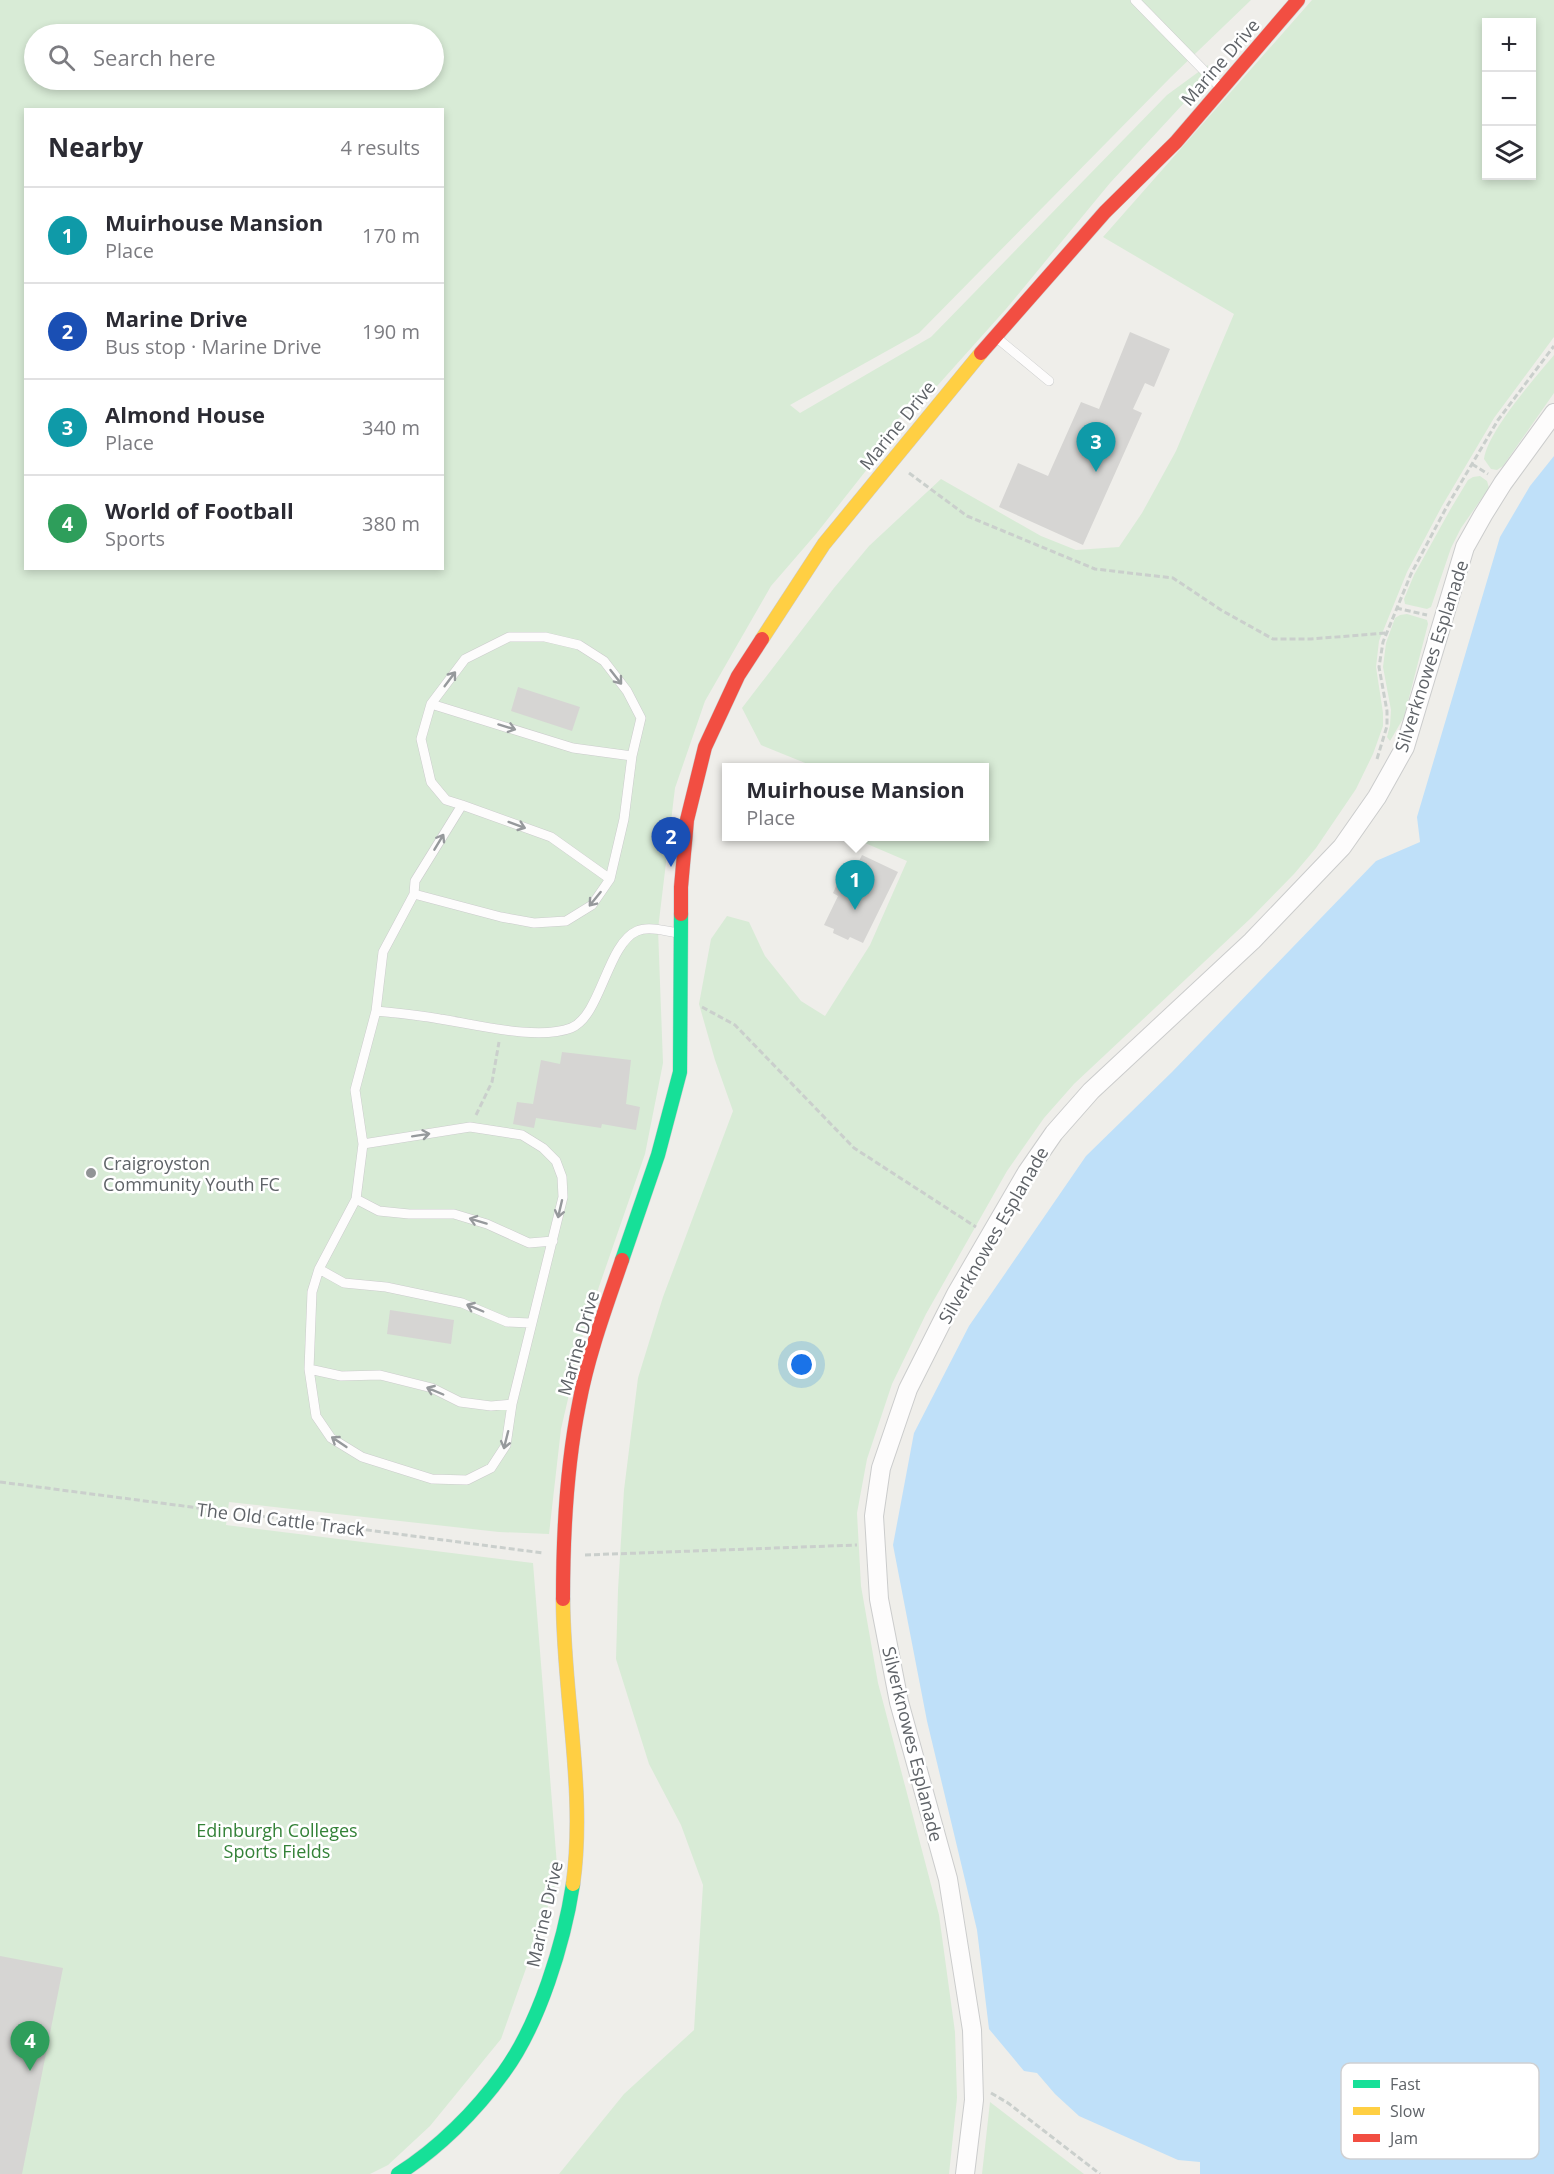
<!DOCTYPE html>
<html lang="en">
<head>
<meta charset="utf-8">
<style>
  body { margin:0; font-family:"Open Sans",sans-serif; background:#f2f2f3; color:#2b2b33 }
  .controls { position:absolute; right:18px; top:18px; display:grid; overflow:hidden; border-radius:0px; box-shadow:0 3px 9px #0003 }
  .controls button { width:54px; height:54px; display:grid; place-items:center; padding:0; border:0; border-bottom:2px solid #e1e1e2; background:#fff; color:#2b2b33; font:30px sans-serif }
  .you { position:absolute; left:802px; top:1365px; width:21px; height:21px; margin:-15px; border:4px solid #fff; border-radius:50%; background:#1a73e8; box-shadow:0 0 0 9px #1a73e833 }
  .badge { display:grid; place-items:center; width:39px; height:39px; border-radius:50%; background:#919496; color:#fff; font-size:20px; font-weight:700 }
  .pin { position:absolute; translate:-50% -50px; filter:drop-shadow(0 2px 3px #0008) }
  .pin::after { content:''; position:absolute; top:32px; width:21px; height:18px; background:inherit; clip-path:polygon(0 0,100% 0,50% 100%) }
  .popup { position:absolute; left:722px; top:763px; width:267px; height:78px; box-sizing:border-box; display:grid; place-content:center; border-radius:0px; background:#fff; filter:drop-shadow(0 2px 4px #0005); font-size:20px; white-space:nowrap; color:#7c7c81 }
  .popup b { font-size:22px; color:#2b2b33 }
  .popup::after { content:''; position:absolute; left:50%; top:100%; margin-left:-12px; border:12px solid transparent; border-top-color:#fff }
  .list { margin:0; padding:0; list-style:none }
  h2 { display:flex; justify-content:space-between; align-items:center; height:78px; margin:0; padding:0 24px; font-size:26px }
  h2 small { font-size:20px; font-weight:400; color:#7c7c81 }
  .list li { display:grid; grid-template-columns:39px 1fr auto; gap:18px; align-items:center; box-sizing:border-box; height:96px; padding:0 24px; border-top:2px solid #e1e1e2 }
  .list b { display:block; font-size:22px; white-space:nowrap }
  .list p { margin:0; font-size:20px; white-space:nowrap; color:#7c7c81 }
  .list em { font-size:20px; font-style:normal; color:#7c7c81 }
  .icon { flex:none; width:33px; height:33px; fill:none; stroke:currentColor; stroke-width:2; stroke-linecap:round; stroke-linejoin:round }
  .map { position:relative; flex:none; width:1554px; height:2174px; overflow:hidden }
  .search { position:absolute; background:#fff; box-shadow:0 3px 9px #0003; left:24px; top:24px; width:420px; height:66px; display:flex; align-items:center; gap:15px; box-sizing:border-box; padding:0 21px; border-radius:33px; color:#7c7c81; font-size:22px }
  .panel { position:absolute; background:#fff; box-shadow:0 3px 9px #0003; left:24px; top:108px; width:420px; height:462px; border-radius:0px }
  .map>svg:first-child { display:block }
  .green { fill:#d8ebd6; fill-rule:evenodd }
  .water { fill:#bfe0f9 }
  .building { fill:#d6d5d3 }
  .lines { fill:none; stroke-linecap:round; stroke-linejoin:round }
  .lane-casing { stroke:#cbcccc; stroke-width:10 }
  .street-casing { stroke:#cbcccc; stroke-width:20 }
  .fast-casing { stroke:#cacacb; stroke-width:15 }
  .slow-casing { stroke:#cacacb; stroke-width:15 }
  .jam-casing { stroke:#cacacb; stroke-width:15 }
  .path { stroke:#cacfcc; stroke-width:3; stroke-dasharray:6 3; stroke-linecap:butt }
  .lane { stroke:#fdfcfc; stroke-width:9 }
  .street { stroke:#fdfcfc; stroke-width:18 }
  .fast { stroke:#16e098; stroke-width:14 }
  .slow { stroke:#ffcf43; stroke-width:14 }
  .jam { stroke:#f24e42; stroke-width:14 }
  .oneway { stroke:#96999c }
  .poi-dot { fill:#919496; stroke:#fff; stroke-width:2 }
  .labels { text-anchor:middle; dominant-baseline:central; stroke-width:5; stroke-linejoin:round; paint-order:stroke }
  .street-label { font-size:18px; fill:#5f6368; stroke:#fff }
  .poi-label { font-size:18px; fill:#5f6368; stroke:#fff; text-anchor:start }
  .park-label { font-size:18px; fill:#348238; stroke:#fff }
  .key { fill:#fff; stroke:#cfd0d2; stroke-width:1.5 }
  .key-label { font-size:16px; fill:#5f6368 }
</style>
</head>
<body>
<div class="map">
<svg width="1554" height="2174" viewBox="0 0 1554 2174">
  <rect width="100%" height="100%" fill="#efeeea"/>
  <path class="green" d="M0 0H1251L1171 77 919 333 790 405 800 413 931 337 1167 95 1208 65V77L1110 183 1006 309 938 385 893 423 864 464 868 468 816 534 771 586 705 701 675 788 658 929 663 1063 645 1154 584 1330 561 1429 549 1534 499 1532 229 1502 226 1525 533 1563 558 1878 501 2039 430 2126 388 2165 370 2174H0ZM34 34H434V80H34ZM26 110H442V568H26Z
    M1312 0H1554V337L1494 418 1442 506 1407 572 1379 641 1376 667 1383 713V726L1373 754 1356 789 1316 848 1294 874 1251 918 1074 1084 1044 1118 1007 1171 926 1314 892 1384 867 1459 857 1513 861 1586 878 1683 939 1915 955 2032 957 2098 949 2174H559L624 2094 694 2030 703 1885 681 1825 649 1764 616 1659 618 1590 624 1490 638 1378 663 1297 733 1111 715 1060 699 1004 711 939 727 916 749 922 765 956 801 1001 825 1016 870 945 907 861 865 843 866 837 984 836V768L815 767 761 745 742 708 834 588 869 546 941 479 1041 536 1076 550 1119 547 1142 513 1176 451 1234 314 1103 237ZM1486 22H1532V176H1486Z
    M1554 355V393L1503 466 1497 470 1491 469 1484 459C1488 431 1535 378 1554 355Z
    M1480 476 1487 481 1489 488 1461 528 1451 548 1431 607 1427 609 1405 604 1404 599 1414 575 1450 510 1468 480 1473 477Z
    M1407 614 1427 620 1428 624 1404 717 1390 741 1387 737 1390 725 1391 710 1383 667 1386 643 1395 618 1400 615Z
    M990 2102 1084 2174H982Z"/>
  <path class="water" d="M1554 456V2174H1200V2162L1178 2160 1079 2116 1055 2094 1037 2073 1024 2071 989 2029 977 1930 927 1721 893 1545 914 1433 969 1326 1086 1156 1172 1072 1376 861 1420 842 1417 817 1500 537 1530 486Z"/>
  <path class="building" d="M1130 332 1170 349 1154 387 1145 383 1133 409 1142 413 1083 545 999 507 1018 463 1048 476 1081 402 1099 409Z
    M518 687 580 707 572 731 511 711Z
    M862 855 898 872 863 943 850 937 848 940 833 933 834 929 824 925 838 896 833 893 844 869 853 873Z
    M562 1052 631 1060 626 1104 640 1107 636 1130 602 1124 601 1128 536 1118 534 1128 513 1124 517 1102 533 1104 541 1060 560 1064Z
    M390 1310 454 1320 451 1344 387 1334Z
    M0 1956 63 1968 22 2174H0Z"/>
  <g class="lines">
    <defs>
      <path id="lane" d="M1135 0 1221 88
        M997 338 1049 381
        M431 704 573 748 632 756
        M462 805 551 837 610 879
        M376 1011C397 1013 418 1015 440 1019 475 1024 537 1041 571 1028 601 1016 607 944 637 931 648 926 666 931 678 933
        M363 1144 470 1127 522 1135 543 1148 556 1161 562 1177 563 1197 512 1404 506 1445 491 1468 467 1480 432 1479 362 1457 331 1438 316 1416 309 1369 312 1292 319 1269 356 1199 363 1144 355 1090 376 1011 383 952 414 894 415 881 462 805 446 800 431 782 421 739 431 704 465 659 509 637H545L579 645 604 661 627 691 641 718 632 756 624 819 610 879 592 905 566 921 534 923 501 917 414 894
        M356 1199 379 1211 409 1214H454L487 1224 529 1243 553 1241
        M319 1269 344 1283 386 1287 462 1303 507 1322 530 1323
        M309 1369 341 1376 380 1375 432 1388 460 1402 491 1406 512 1404"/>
      <path id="street" d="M965 2174 974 2100 972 2030 948 1879 899 1702 879 1599 874 1516 881 1468 908 1389 956 1294 1027 1172 1054 1133 1091 1091 1252 941 1342 847 1377 797 1405 747 1465 547 1483 515 1503 483 1554 413"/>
      <path id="fast" d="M622 1260 658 1155 680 1072 681 914
        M398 2174C438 2149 476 2111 504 2072 539 2024 564 1943 573 1884"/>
      <path id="slow" d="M762 639 824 544 981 353
        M563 1599C563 1693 586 1791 573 1884"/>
      <path id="jam" d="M981 353 1105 212 1176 142 1298 0
        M681 914V887L687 820 705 747 738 676 762 639
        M563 1599C563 1534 566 1469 579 1404 588 1355 606 1307 622 1260"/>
    </defs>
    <use href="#lane" class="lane-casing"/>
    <use href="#street" class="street-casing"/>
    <use href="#fast" class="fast-casing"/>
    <use href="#slow" class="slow-casing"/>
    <use href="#jam" class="jam-casing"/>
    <path class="path" d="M1472 464 1488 474
      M909 473 967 516 1095 569 1173 578 1221 610 1273 639H1311L1386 633
      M1396 608 1427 615
      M1377 759 1387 726V711L1379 667 1383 642 1411 574 1446 508 1498 420 1554 346
      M702 1007 735 1025 854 1148 976 1227
      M476 1115 492 1082 499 1042
      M0 1482 543 1553
      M585 1555 857 1545
      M991 2093 1008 2103 1100 2174"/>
    <use href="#lane" class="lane"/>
    <use href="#street" class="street"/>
    <use href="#fast" class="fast"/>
    <use href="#slow" class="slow"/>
    <use href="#jam" class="jam"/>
  </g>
  <defs><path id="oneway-shaft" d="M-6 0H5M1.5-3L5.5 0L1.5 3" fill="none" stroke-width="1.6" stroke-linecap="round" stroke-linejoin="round" transform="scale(1.5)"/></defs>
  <g class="oneway">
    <use href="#oneway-shaft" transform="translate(616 677) rotate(52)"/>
    <use href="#oneway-shaft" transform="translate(450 679) rotate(-53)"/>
    <use href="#oneway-shaft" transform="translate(507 727) rotate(17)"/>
    <use href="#oneway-shaft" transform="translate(517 825) rotate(20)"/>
    <use href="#oneway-shaft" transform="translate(439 842) rotate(-59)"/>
    <use href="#oneway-shaft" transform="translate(595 899) rotate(129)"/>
    <use href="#oneway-shaft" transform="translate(421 1135) rotate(-9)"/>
    <use href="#oneway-shaft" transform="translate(560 1209) rotate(103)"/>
    <use href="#oneway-shaft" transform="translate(478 1221) rotate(-163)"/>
    <use href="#oneway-shaft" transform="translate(475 1308) rotate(-157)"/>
    <use href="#oneway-shaft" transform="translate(435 1391) rotate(-157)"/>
    <use href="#oneway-shaft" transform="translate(506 1440) rotate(104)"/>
    <use href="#oneway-shaft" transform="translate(339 1442) rotate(-146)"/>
  </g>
  <circle class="poi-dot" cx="91" cy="1173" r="6"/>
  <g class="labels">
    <g class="street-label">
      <text transform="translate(1220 62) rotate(-49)">Marine Drive</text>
      <text transform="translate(897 425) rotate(-51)">Marine Drive</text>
      <text transform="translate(1431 656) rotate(-72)">Silverknowes Esplanade</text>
      <text transform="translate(993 1235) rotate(-60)">Silverknowes Esplanade</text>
      <text transform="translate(578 1343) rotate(-74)">Marine Drive</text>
      <text transform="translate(281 1519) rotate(7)">The Old Cattle Track</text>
      <text transform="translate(913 1744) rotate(76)">Silverknowes Esplanade</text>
      <text transform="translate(544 1914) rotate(-77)">Marine Drive</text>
    </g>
    <g class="poi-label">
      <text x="103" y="1163">Craigroyston<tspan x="103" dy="21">Community Youth FC</tspan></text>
    </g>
    <g class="park-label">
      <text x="277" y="1830">Edinburgh Colleges<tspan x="277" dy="21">Sports Fields</tspan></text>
    </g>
  </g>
  <rect x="1341" y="2063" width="198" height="96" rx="9" class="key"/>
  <rect x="1353" y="2080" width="27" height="8" fill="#16e098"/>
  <rect x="1353" y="2107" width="27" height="8" fill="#ffcf43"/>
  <rect x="1353" y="2134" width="27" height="8" fill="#f24e42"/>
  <g class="key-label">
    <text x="1390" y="2090">Fast</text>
    <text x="1390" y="2117">Slow</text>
    <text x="1390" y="2144">Jam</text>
  </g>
</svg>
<div class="controls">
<button>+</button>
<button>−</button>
<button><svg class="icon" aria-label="layers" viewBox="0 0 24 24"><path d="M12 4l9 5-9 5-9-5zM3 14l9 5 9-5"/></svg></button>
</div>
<div class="you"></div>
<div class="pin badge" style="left:855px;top:910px;background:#0f9aa8">1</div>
<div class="popup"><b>Muirhouse Mansion</b>Place</div>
<div class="pin badge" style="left:671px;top:867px;background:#1a4fb4">2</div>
<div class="pin badge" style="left:1096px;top:472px;background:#0f9aa8">3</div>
<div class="pin badge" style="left:30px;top:2071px;background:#2e9e5b">4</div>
<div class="search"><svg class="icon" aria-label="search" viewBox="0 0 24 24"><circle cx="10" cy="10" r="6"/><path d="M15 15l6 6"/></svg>Search here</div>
<section class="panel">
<h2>Nearby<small>4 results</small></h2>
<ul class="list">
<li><span class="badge" style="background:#0f9aa8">1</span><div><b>Muirhouse Mansion</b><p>Place</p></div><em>170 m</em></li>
<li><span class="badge" style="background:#1a4fb4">2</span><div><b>Marine Drive</b><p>Bus stop · Marine Drive</p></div><em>190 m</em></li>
<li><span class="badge" style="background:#0f9aa8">3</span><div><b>Almond House</b><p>Place</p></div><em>340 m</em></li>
<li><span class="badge" style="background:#2e9e5b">4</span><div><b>World of Football</b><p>Sports</p></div><em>380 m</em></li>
</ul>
</section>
</div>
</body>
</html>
